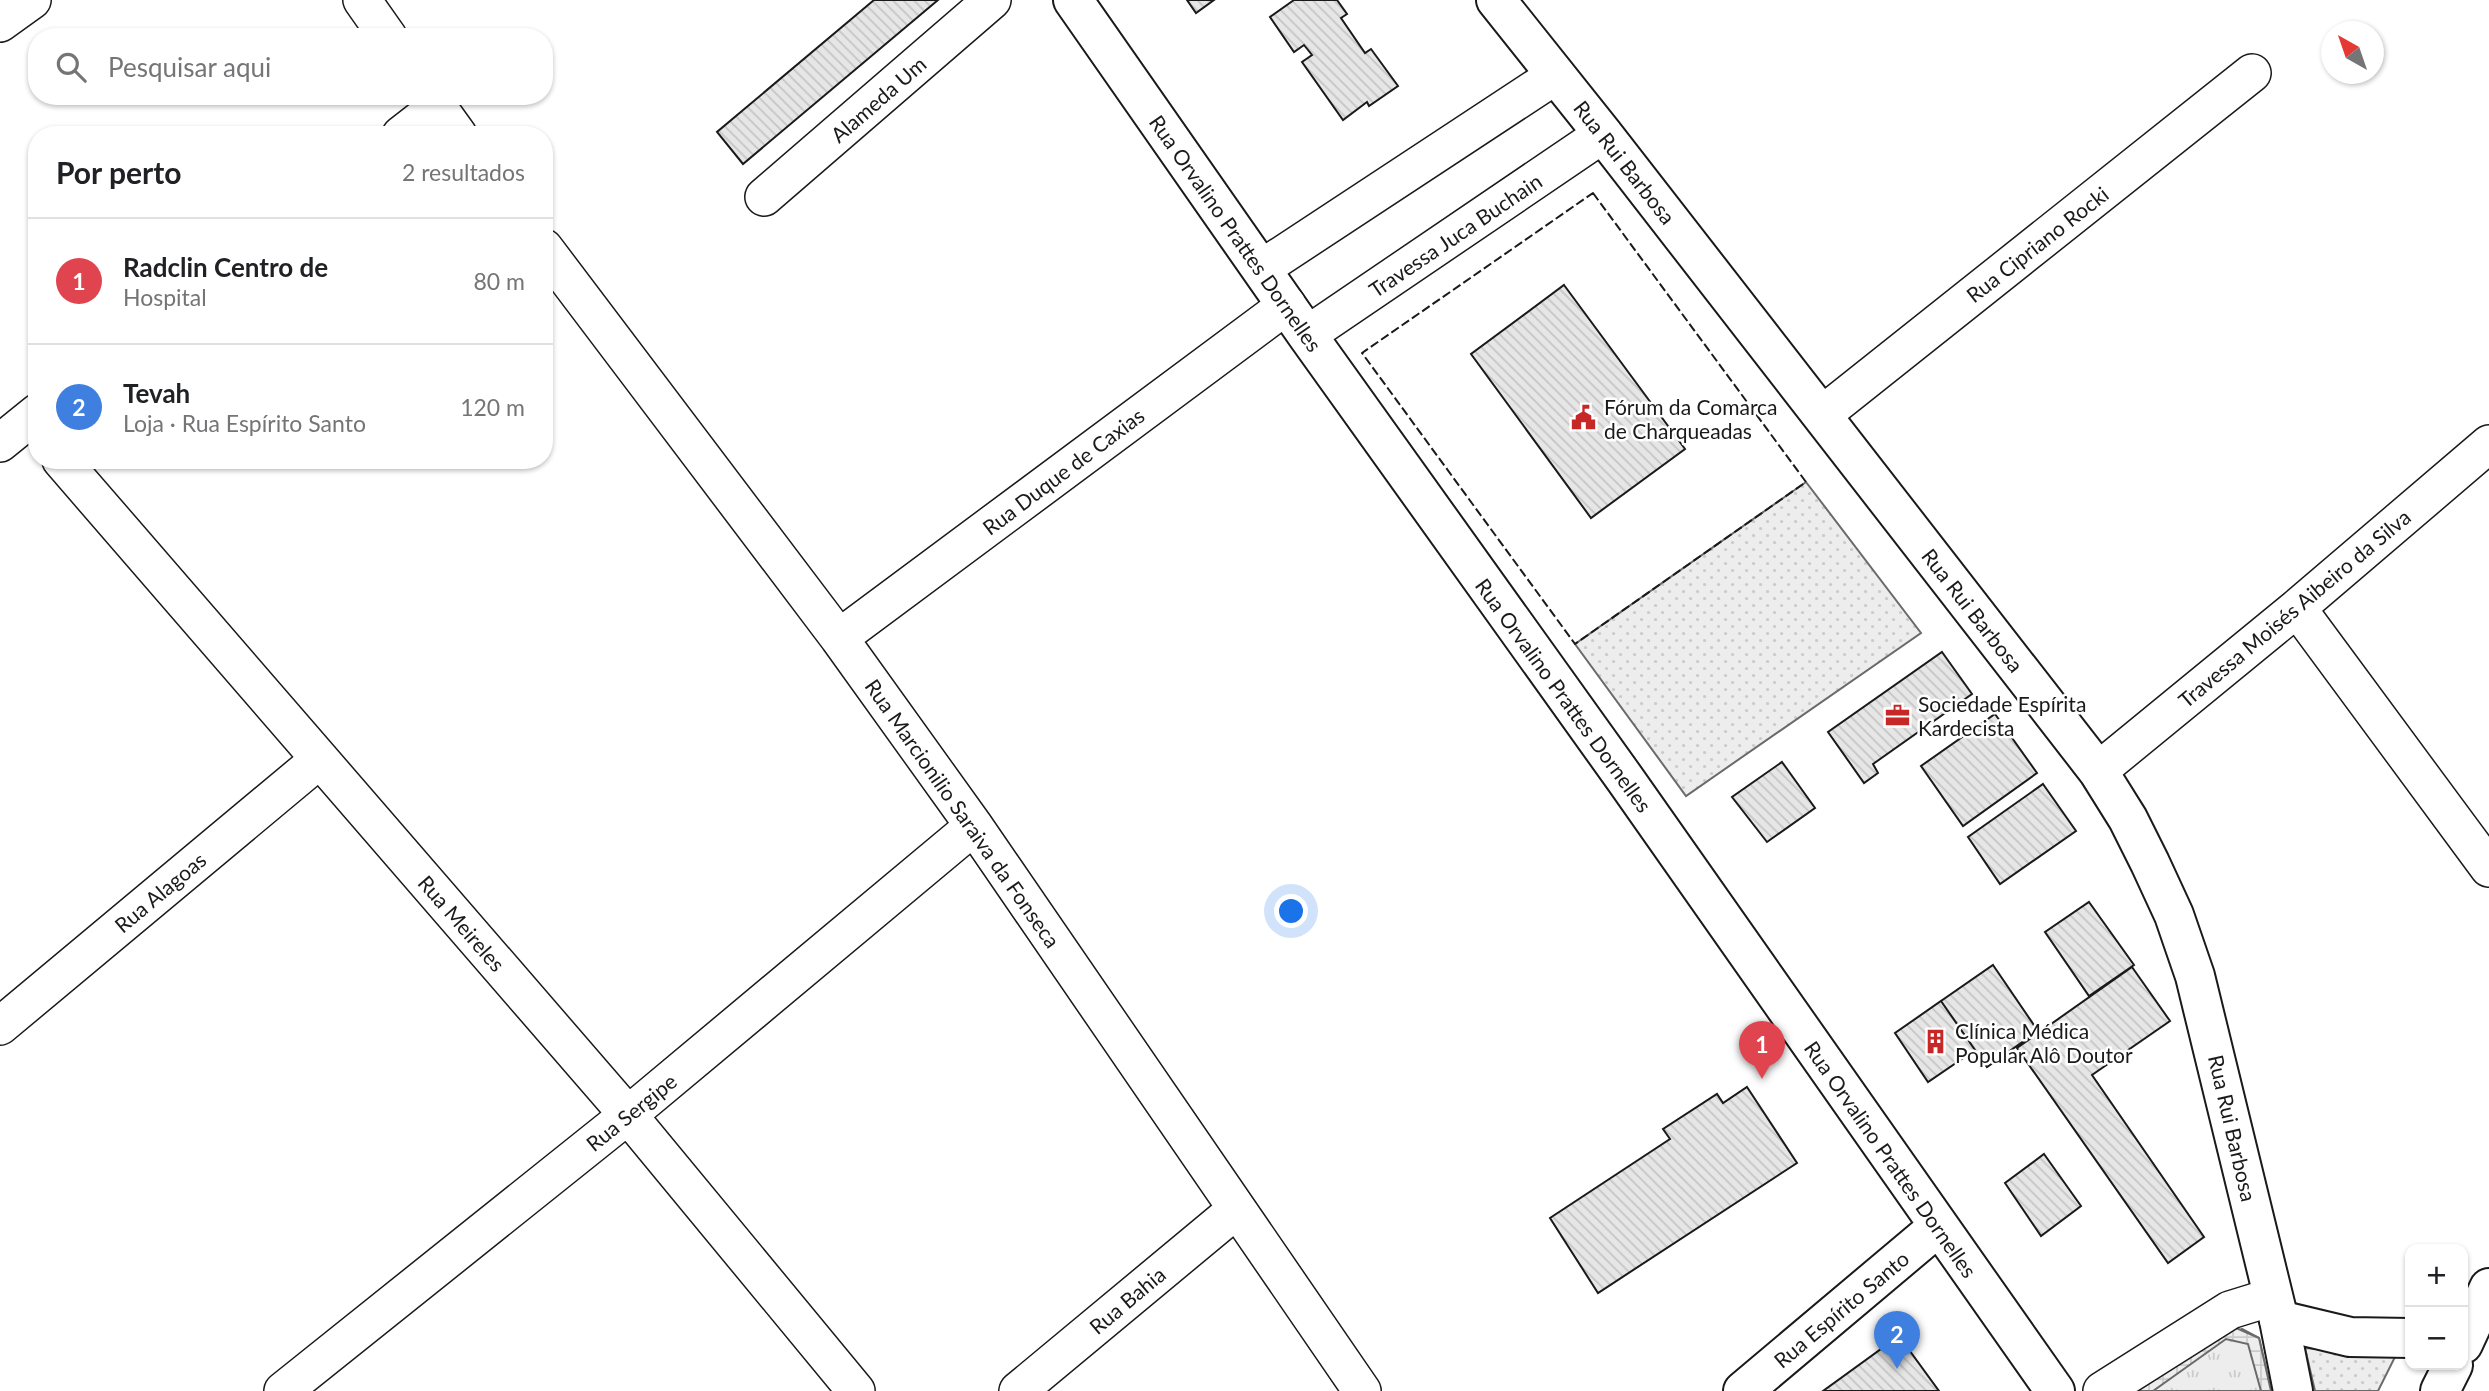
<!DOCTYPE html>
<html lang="pt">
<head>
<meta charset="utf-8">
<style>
  body { margin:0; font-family:Lato,sans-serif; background:#f2f2f2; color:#202124 }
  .controls { position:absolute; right:21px; bottom:21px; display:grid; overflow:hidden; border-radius:14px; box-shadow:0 2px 5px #0004 }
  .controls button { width:63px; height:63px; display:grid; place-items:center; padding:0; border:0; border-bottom:2px solid #e0e0e0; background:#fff; color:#202124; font:35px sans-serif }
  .compass { position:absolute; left:2321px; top:21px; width:63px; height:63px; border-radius:50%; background:#fff; box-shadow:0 2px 5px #0004; rotate:320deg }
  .you { position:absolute; left:1292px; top:912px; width:24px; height:24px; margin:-18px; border:5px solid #fff; border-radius:50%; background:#1a73e8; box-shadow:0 0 0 10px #1a73e833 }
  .badge { display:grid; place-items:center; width:46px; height:46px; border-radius:50%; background:#2563eb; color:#fff; font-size:23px; font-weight:700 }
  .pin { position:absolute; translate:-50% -58px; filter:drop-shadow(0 2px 4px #0008) }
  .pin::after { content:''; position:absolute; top:37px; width:24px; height:21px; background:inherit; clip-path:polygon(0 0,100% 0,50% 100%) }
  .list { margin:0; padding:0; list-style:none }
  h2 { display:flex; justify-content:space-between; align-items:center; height:91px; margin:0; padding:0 28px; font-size:30px }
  h2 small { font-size:23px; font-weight:400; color:#757577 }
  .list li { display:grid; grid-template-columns:46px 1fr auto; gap:21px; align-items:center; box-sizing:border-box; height:126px; padding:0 28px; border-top:2px solid #e0e0e0 }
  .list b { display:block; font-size:26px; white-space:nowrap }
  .list p { margin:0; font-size:23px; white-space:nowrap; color:#757577 }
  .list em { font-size:23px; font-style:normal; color:#757577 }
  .icon { flex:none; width:38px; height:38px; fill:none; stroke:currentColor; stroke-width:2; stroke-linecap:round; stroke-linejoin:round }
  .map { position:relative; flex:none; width:2489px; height:1391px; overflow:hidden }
  .search { position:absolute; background:#fff; box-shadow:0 2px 5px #0004; left:28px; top:28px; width:525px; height:77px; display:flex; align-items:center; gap:18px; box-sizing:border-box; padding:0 24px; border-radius:28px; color:#757577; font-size:26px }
  .panel { position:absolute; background:#fff; box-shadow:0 2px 5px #0004; left:28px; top:126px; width:525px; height:343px; border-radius:28px }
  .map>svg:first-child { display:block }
  .grass { fill:url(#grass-dots); stroke:#6a6a6a; stroke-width:2 }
  .park { fill:url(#park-tufts); stroke:#6a6a6a; stroke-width:2 }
  .plaza { fill:url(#plaza-grid); stroke:#6a6a6a; stroke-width:2 }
  .building { fill:url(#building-back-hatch); stroke:#1a1a1a; stroke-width:2 }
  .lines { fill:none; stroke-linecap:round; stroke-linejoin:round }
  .minor-casing { stroke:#1a1a1a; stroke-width:40 }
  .tertiary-casing { stroke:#1a1a1a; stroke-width:42 }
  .primary-casing { stroke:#1a1a1a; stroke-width:42 }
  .minor { stroke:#fff; stroke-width:37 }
  .tertiary { stroke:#fff; stroke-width:38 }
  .primary { stroke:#fff; stroke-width:38 }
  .fence { stroke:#1a1a1a; stroke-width:2; stroke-dasharray:9 3.5; stroke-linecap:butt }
  .labels { text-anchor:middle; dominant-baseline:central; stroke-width:5; stroke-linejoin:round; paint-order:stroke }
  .street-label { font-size:21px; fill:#1a1a1a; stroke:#fff }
  .poi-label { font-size:21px; fill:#1a1a1a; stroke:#fff; text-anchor:start }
</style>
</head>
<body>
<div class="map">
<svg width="2489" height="1391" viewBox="0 0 2489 1391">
  <defs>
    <pattern id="grass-dots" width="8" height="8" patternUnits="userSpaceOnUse" patternTransform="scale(1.75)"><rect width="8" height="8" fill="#ededed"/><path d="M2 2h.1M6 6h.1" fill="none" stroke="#cbcbcb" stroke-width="1.8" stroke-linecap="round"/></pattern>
    <pattern id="park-tufts" width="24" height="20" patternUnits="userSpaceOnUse" patternTransform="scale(1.75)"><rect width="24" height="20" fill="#ededed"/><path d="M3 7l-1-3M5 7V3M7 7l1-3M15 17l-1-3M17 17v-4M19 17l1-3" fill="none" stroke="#cbcbcb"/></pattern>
    <pattern id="plaza-grid" width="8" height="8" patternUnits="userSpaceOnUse" patternTransform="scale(1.75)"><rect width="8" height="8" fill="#ededed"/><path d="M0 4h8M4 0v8" fill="none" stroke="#cbcbcb"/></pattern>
    <pattern id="building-back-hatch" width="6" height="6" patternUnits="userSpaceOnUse" patternTransform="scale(1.75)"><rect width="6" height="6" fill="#e6e6e6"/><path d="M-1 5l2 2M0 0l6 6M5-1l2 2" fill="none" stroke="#c5c5c5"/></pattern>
  </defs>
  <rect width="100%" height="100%" fill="#fff"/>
  <path class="grass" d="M1806 482 1921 633 1686 796 1575 644Z
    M2305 1348 2396 1355 2378 1391H2315Z"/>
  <path class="park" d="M2242 1329 2259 1338 2271 1391H2128Z"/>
  <path class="plaza" d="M2234 1327 2259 1338 2271 1391H2261L2248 1344 2226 1339 2153 1391H2128Z"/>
  <path class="building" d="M874 0H938L743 164 717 132Z
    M1187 0H1214L1196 13Z
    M1294 0H1337L1347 14 1341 18 1365 53 1371 49 1398 86 1369 106 1367 102 1343 120 1302 62 1312 55 1304 45 1294 52 1270 17Z
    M1564 285 1685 449 1591 518 1471 354Z
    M1564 285 1685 449 1591 518 1471 354Z
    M1942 652 1972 694 1873 764 1878 773 1864 783 1828 732Z
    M1995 714 2037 773 1963 826 1921 766Z
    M1782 762 1815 808 1767 842 1732 797Z
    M2043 784 2076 831 2000 884 1968 837Z
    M2089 902 2134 965 2089 996 2045 932Z
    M1993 965 2038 1031 1987 1067 1941 1001Z
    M2132 967 2170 1021 2092 1075 2204 1237 2168 1263 2017 1048Z
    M1941 1001 1975 1050 1928 1082 1895 1033Z
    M1747 1087 1797 1163 1598 1293 1550 1218 1670 1139 1663 1129 1717 1094 1723 1103Z
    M2044 1154 2081 1206 2041 1236 2005 1183Z
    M1899 1336 1939 1391H1823Z"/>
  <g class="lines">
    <defs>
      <path id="minor" d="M362 0 388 37
        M0 23 32 0
        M430 96 458 135
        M401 135 437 107
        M764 197 992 0
        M544 248 839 638 974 826 1362 1391
        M1261 269 1556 75
        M1307 335 1603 134
        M1822 415 2252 73
        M0 443 37 413
        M61 460 628 1115 856 1391
        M2297 608 2489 868
        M839 638 1287 305
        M2098 771 2297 608 2489 444
        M0 1026 320 759
        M283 1391 628 1115 974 826
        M1018 1391 1237 1209
        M2102 1391 2230 1310 2272 1297"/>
      <path id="tertiary" d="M1073 0 1307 335 1625 779 2055 1391
        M1496 0 1603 134 2098 771 2128 819 2150 863 2174 915 2195 976 2279 1320 2293 1391
        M1743 1391 1939 1226"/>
      <path id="primary" d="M2279 1320 2350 1337 2410 1338
        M2463 1344 2489 1288
        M2440 1391 2453 1365"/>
    </defs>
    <use href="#minor" class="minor-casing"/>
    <use href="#tertiary" class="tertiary-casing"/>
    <use href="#primary" class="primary-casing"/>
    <use href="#minor" class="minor"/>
    <use href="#tertiary" class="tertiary"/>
    <use href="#primary" class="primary"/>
    <path class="fence" d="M1593 193 1806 482 1575 644 1362 353Z"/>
  </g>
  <defs>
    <symbol id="civic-bare" viewBox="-9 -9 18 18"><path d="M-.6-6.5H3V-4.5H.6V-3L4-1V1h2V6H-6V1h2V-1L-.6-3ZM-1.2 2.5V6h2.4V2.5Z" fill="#c62828" stroke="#fff" stroke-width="2.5" paint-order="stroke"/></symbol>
    <symbol id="office-bare" viewBox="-9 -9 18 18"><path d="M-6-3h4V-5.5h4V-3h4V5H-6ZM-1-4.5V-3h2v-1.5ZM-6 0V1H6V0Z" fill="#c62828" stroke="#fff" stroke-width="2.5" paint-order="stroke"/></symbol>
    <symbol id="building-bare" viewBox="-9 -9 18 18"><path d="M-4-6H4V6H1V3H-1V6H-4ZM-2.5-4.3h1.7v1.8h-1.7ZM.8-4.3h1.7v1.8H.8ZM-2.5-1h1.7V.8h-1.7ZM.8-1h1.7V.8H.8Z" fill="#c62828" stroke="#fff" stroke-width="2.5" paint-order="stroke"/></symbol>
  </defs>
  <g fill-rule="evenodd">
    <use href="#civic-bare" x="1566" y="400" width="35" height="35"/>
    <use href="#office-bare" x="1880" y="698" width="35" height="35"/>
    <use href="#building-bare" x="1918" y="1024" width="35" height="35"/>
  </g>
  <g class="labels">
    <g class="street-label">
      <text transform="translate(878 99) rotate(-41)">Alameda Um</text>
      <text transform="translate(1625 162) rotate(52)">Rua Rui Barbosa</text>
      <text transform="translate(1236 233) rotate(55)">Rua Orvalino Prattes Dornelles</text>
      <text transform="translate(1455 235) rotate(-34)">Travessa Juca Buchain</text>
      <text transform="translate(2037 244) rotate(-38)">Rua Cipriano Rocki</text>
      <text transform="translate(1063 471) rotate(-37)">Rua Duque de Caxias</text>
      <text transform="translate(2294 608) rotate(-40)">Travessa Moisés Aibeiro da Silva</text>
      <text transform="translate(1973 610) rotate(52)">Rua Rui Barbosa</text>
      <text transform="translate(1564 695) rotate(54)">Rua Orvalino Prattes Dornelles</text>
      <text transform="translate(963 813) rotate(55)">Rua Marcionilio Saraiva da Fonseca</text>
      <text transform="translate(160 892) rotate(-40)">Rua Alagoas</text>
      <text transform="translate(462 923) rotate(49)">Rua Meireles</text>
      <text transform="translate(631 1112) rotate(-39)">Rua Sergipe</text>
      <text transform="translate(2233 1128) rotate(77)">Rua Rui Barbosa</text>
      <text transform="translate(1891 1159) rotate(55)">Rua Orvalino Prattes Dornelles</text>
      <text transform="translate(1127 1300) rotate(-40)">Rua Bahia</text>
      <text transform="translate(1841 1309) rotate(-40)">Rua Espírito Santo</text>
    </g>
    <g class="poi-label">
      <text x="1604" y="406">Fórum da Comarca<tspan x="1604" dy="24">de Charqueadas</tspan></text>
      <text x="1918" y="703">Sociedade Espírita<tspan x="1918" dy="24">Kardecista</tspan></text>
      <text x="1955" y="1030">Clínica Médica<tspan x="1955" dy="24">Popular Alô Doutor</tspan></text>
    </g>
  </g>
</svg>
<div class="controls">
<button>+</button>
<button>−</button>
</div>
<svg class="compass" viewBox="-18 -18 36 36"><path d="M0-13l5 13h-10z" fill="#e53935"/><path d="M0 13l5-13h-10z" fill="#757577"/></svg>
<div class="you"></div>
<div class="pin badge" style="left:1762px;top:1079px;background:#e0444e">1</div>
<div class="pin badge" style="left:1897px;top:1369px;background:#3f7fe0">2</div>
<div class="search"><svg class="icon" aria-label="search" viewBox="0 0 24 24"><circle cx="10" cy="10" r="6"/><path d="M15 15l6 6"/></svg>Pesquisar aqui</div>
<section class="panel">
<h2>Por perto<small>2 resultados</small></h2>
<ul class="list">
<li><span class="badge" style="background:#e0444e">1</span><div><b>Radclin Centro de</b><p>Hospital</p></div><em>80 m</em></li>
<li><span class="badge" style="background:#3f7fe0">2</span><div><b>Tevah</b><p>Loja · Rua Espírito Santo</p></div><em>120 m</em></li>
</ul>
</section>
</div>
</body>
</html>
